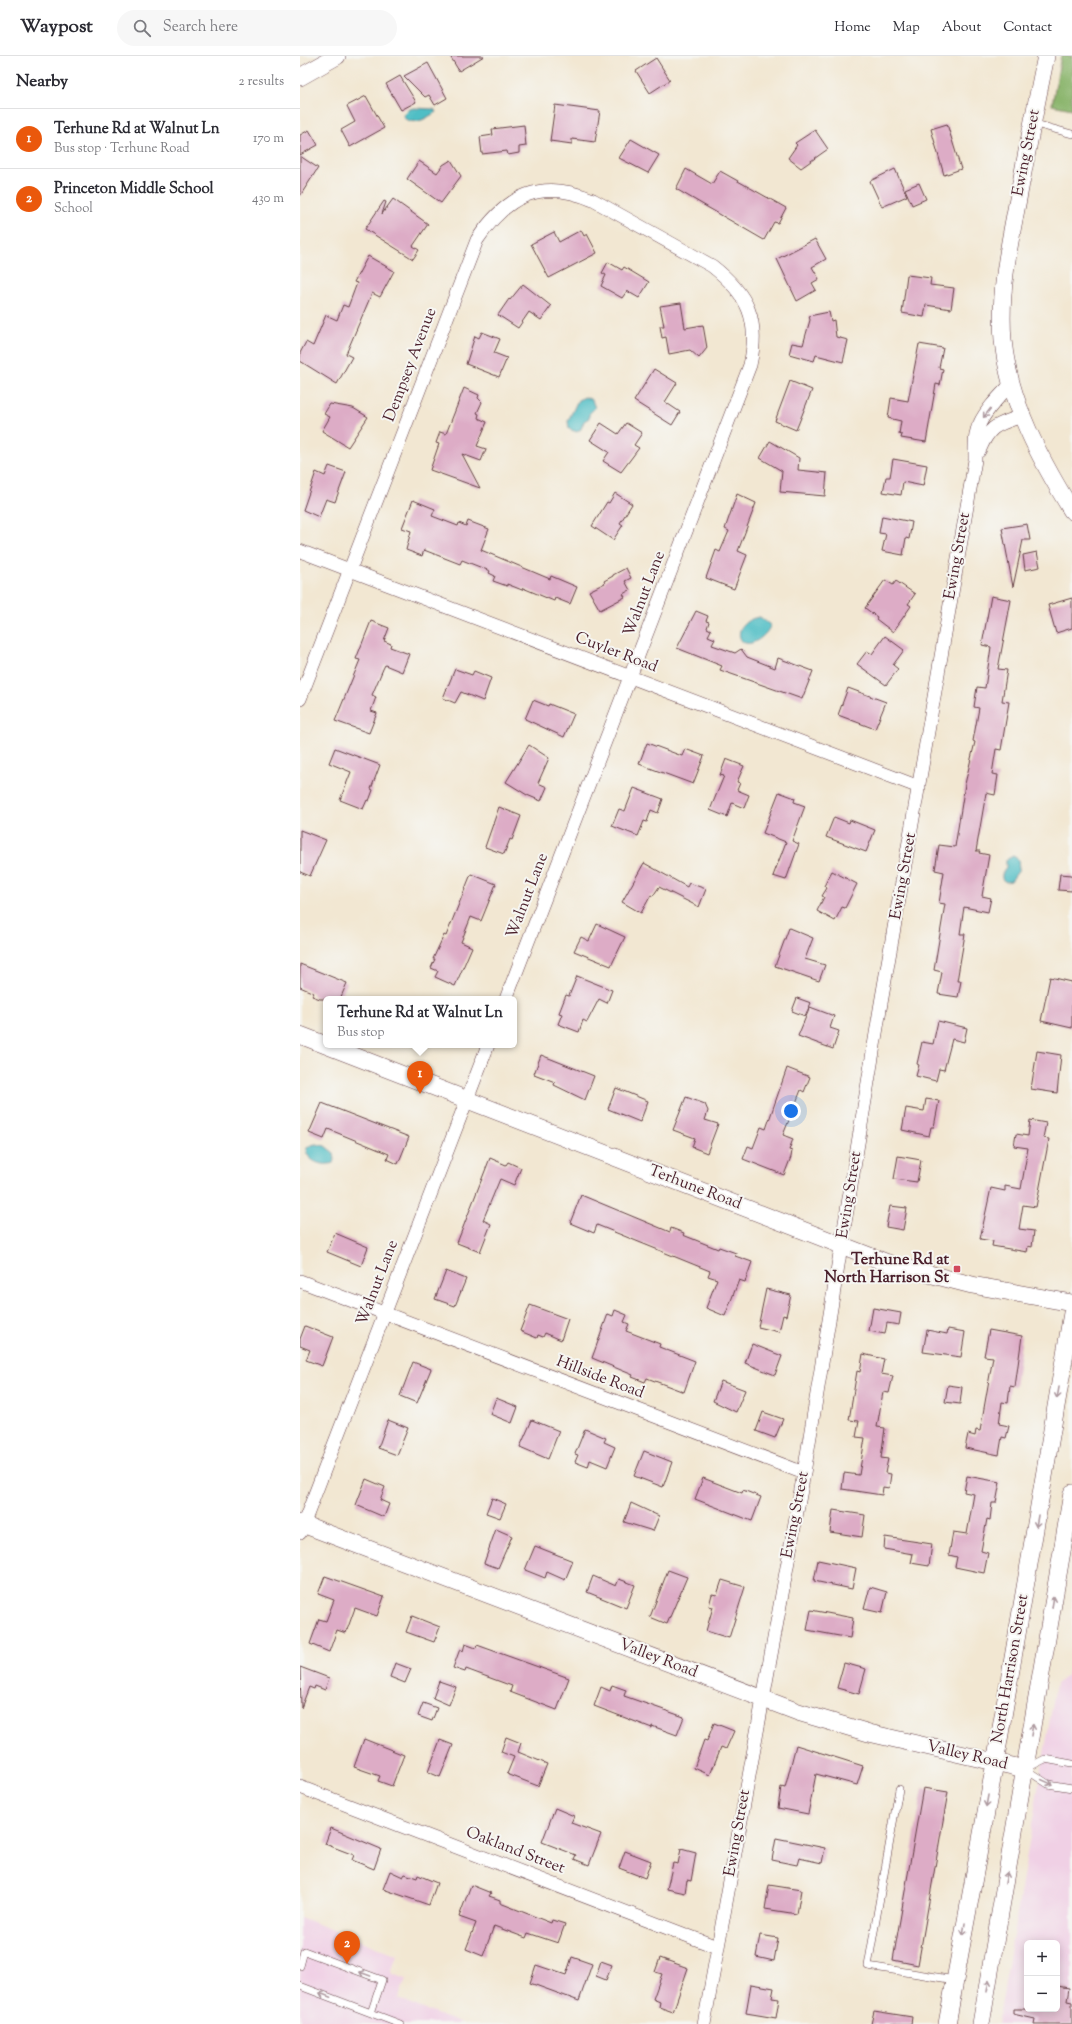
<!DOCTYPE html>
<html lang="en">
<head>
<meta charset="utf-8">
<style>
  body { margin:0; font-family:"Sorts Mill Goudy",serif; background:#f7f7f7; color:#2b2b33 }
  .controls { position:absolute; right:12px; bottom:12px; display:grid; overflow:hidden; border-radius:6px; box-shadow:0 2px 10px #0003 }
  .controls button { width:36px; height:36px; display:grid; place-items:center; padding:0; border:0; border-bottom:1px solid #e1e1e2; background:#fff; color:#2b2b33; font:20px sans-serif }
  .you { position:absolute; left:491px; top:1055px; width:14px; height:14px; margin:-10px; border:3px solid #fff; border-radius:50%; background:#1a73e8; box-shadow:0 0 0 6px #1a73e833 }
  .badge { display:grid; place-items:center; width:26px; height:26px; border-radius:50%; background:#ea580c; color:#fff; font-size:13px; font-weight:700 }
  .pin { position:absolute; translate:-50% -33px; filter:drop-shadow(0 1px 2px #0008) }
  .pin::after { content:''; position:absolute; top:21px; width:14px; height:12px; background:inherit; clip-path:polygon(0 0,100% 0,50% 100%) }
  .popup { position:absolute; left:23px; top:940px; width:194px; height:52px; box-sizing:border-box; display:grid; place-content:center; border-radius:6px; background:#fff; filter:drop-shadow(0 1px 3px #0005); font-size:13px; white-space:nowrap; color:#7c7c81 }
  .popup b { font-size:15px; color:#2b2b33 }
  .popup::after { content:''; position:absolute; left:50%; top:100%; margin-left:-8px; border:8px solid transparent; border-top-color:#fff }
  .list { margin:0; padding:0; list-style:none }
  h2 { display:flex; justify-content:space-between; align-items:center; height:52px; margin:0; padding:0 16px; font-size:17px }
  h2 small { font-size:13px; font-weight:400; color:#7c7c81 }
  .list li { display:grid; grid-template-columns:26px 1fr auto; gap:12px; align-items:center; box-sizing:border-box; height:60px; padding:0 16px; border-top:1px solid #e1e1e2 }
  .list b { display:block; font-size:15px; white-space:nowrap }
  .list p { margin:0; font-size:13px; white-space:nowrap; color:#7c7c81 }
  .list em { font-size:13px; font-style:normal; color:#7c7c81 }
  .icon { flex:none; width:22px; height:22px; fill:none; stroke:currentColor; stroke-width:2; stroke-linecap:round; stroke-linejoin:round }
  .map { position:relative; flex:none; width:772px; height:1968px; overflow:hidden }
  header { display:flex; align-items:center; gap:24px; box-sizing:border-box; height:56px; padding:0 20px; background:#fff; border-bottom:1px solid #e1e1e2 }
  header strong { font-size:19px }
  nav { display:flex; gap:22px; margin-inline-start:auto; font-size:14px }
  .search { width:280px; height:36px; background:#f7f7f7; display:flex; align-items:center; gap:10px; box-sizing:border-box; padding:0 14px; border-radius:22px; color:#7c7c81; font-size:15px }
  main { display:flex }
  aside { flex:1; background:#fff }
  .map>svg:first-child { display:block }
  .built { fill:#f0d0e5; fill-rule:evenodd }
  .forest { fill:#8cb66e; stroke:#6b6a4c }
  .water { fill:#4fbec5; stroke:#4c6e78 }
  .building { fill:#ddacc6 }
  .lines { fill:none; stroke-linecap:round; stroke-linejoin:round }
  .service-casing { stroke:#633d44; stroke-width:8 }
  .minor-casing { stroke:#633d44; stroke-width:14 }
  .tertiary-casing { stroke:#633d44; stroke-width:18 }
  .service { stroke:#fff; stroke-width:7 }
  .minor { stroke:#fff; stroke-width:13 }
  .tertiary { stroke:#fff; stroke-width:17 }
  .oneway { stroke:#ae9aa0 }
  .poi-dot { fill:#d1495b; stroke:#f6f6f2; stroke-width:1.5 }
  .labels { text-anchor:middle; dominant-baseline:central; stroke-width:4; stroke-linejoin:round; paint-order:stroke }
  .street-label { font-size:16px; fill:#4a1f2b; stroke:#f6f6f2 }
  .poi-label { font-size:16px; font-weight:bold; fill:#4a1f2b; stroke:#f6f6f2; text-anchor:end }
</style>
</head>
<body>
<header>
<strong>Waypost</strong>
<div class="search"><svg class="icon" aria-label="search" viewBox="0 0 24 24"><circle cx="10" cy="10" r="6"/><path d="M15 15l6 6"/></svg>Search here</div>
<nav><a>Home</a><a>Map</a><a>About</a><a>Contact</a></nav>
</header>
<main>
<aside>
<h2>Nearby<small>2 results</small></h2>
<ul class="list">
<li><span class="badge">1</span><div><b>Terhune Rd at Walnut Ln</b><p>Bus stop · Terhune Road</p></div><em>170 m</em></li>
<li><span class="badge">2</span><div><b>Princeton Middle School</b><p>School</p></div><em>430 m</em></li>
</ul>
</aside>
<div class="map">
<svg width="772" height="1968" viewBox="0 0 772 1968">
  <rect width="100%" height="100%" fill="#f6f6f2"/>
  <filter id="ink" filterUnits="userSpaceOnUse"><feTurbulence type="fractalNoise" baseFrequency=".025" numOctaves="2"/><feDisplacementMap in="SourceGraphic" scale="8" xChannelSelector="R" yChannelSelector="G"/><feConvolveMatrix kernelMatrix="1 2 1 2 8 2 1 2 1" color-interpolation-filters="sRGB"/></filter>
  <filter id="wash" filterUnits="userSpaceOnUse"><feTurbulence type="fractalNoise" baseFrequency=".012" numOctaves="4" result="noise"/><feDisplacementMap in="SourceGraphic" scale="16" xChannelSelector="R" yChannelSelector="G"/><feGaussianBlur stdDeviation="0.9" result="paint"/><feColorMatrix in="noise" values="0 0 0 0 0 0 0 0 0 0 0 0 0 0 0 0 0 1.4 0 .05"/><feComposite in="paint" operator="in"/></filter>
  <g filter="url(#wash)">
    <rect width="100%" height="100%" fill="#f2e7d2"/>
    <path class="built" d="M772 1591V1968H698L756 1628 767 1620ZM727 1887H757V1953H727Z
      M0 1861 97 1899 91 1917 106 1923 98 1943 162 1968H11L0 1964Z"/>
    <path class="forest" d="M761 0H772V53L752 49Z"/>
    <path class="water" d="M114 52 134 53 136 56C125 63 115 70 104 62L103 59 109 53Z
      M285 341 292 344 295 352 289 358V362L284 365 281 373 277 376 269 373 268 365 278 344Z
      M460 561 470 569C470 573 465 578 462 581 437 602 428 565 460 561Z
      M713 800 718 803 719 814 711 825 706 826 702 823V818L706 812V804Z
      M16 1088 25 1090 34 1097 35 1104 33 1107C22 1111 7 1105 6 1093L11 1089Z"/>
    <g id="blocks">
      <path class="building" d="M150 0H184L159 15Z
        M356 2 370 24 350 37 336 15Z
        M128 7 147 42 135 49 129 39 125 41 104 20Z
        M100 20 116 46 101 54 86 28Z
        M66 40 84 72 50 91 41 74 55 66 47 50Z
        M255 49 300 55 295 86 272 83V88L250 85Z
        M647 68 661 113 644 119 631 73Z
        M224 69 226 90 219 91V97L208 99 207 95 182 98 180 81 193 79 192 73Z
        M9 74 18 89 0 99V79Z
        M515 74 528 93 501 112 488 102 497 89 495 87Z
        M331 83 359 99 348 117 319 102Z
        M0 100 18 112 0 140Z
        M151 104 161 120 141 147 107 123 119 105 137 117 143 109Z
        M386 113 412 128 420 115 486 152 478 167 474 166 464 184 376 133Z
        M595 113 607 140 582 151 570 125Z
        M619 127 626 143 612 149 605 133Z
        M93 143 128 168 113 190 119 194 113 203 65 173 84 145 86 146 82 158Z
        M281 174 284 180 287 178 297 197 249 222 231 188 254 176 259 186Z
        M515 183 526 203 512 211 519 223 512 227 516 234 497 245 477 203Z
        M68 200 94 215 80 241 72 237 46 298 52 301 37 328 0 305V297L6 286 13 290 26 259 37 264 43 249 48 251 57 227 54 226Z
        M308 206 322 214 324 211 349 226 339 242 327 235 322 242 301 230 306 219 302 217Z
        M607 219 631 222 630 229 654 232 651 253 626 249 624 261 602 257Z
        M223 228 251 250 241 264 229 256 218 272 198 259 209 243 210 244Z
        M381 247 385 272 403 269 407 292 399 302 390 294 369 298 366 281 362 282 360 270H364L360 250Z
        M529 256 531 265 534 264 536 281 548 284 543 306 516 299 514 305 489 298 492 287 503 289 510 264 509 260Z
        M182 276 200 283 194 297 207 302 199 321 166 308 175 280 179 282Z
        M619 288 643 292 639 312 643 313 640 329 636 328 626 386 601 382 602 379 599 378 601 365 588 362 591 342 608 345Z
        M354 313 377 327 365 346 380 356 372 369 334 345Z
        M490 325 512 334 496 374 475 365Z
        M164 332 179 339 178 342 182 346 177 357 179 358 178 362 187 366 177 390 186 393 181 405 162 398 180 432 130 414 139 388 136 387 140 376 146 378Z
        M30 348 53 352 68 361 48 391 22 375 30 361 24 358Z
        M301 367 318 378 326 367 342 377 334 389 339 392 321 416 303 405 309 396 290 384Z
        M470 385 499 402 498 414 527 417 525 440 480 436 482 415 460 402Z
        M593 403 627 409 623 430 603 426 601 439 583 436 586 421H590Z
        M29 410 46 416 35 446 26 443 19 461 3 454 16 416 25 420Z
        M315 437 332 448 320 467 323 469 313 484 292 470 307 446 309 447Z
        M437 438 456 447 438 495 447 499 434 533 406 522 416 494 420 496 429 475 425 473Z
        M113 444 135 453 132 460 158 470 159 467 166 470 168 465 189 473 181 494 250 523 251 520 277 531 270 548 255 542 254 545 223 532 222 534 207 528V530L193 525 195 520 189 517 190 515 162 504 160 508 124 494 122 500 106 494 111 475 102 472Z
        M582 460 612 466 609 483 606 482 603 499 582 495 586 478 579 477Z
        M727 468 730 484H723L713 531 702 472Z
        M737 496 740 511 725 514 723 499Z
        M326 512 331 522 325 525 330 534 323 538 325 541 300 554 289 535 305 527 304 525 313 520V519Z
        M585 524 593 529 596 525 615 538 608 548 611 550 593 576 576 563 577 561 565 552Z
        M691 540 711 544 698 613 707 614 702 645 709 646 701 694 696 693 692 718 698 719 695 739 686 737 676 795H680L679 797 689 799 682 840 691 842 688 856 664 851 660 878H665L657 925H661L658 941 638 938 642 916 634 914 645 848 639 847 644 816 635 814 639 789 655 791 665 728 675 686 673 685 679 652 674 651 677 631 685 632 691 591 682 589Z
        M772 542V572L756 577 748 549Z
        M396 555 408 560 406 565 409 566 407 572 411 574 408 580 415 583 412 589 435 597 441 593 447 601 475 612 478 602 513 615 502 643 420 614 422 610 377 592Z
        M71 565 89 572 84 585 91 588 90 591 109 598 102 616 85 609 83 613 72 639 76 641 71 655 77 657 69 677 35 665 60 604 56 603Z
        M585 580 604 594 593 609 598 613 586 629 557 608 567 595 572 598Z
        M155 613 172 619 174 615 191 622 183 645 161 636 155 647 143 642Z
        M548 632 586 646 575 673 538 659Z
        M233 644 248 650 249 648 274 658 264 681 225 663Z
        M347 687 382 700 385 693 404 700 393 728 339 708Z
        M229 689 249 702 238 727 247 731 241 745 227 739 206 726Z
        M35 692 80 709 71 733 73 734 69 745 67 744 63 753 40 744 51 716 29 707Z
        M426 703 444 710 437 726 440 727 437 734 449 739 444 752 432 747 427 761 410 754 424 720 420 719Z
        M334 732 363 743 358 757 351 754 347 766 344 765 338 780 312 770 319 753 325 755Z
        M479 736 495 742 494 746 505 750 492 785 499 788 486 824 473 820 486 786 463 777Z
        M199 751 221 760 212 784 210 783 204 798 185 791Z
        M534 761 549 767 550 764 575 774 566 796 526 781Z
        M0 774 26 784 10 820 0 816Z
        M344 807 387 831 389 827 406 833 399 851 359 831 353 840 351 839 341 857 322 846Z
        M532 815 557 828 545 852 542 851 535 865 517 855 524 841 522 840 527 832 524 830Z
        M171 818 196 828 181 865 171 861 161 886 172 891 155 930 135 921 138 915 131 912 135 903H133L144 879 146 880Z
        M760 818 772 819V835L758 834Z
        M297 868 325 881 311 910 274 895 281 881 289 885Z
        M489 872 513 882 505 903 525 909 519 925 475 910Z
        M0 908 47 927 40 943H20L12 940 14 937 0 931Z
        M277 920 312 934 307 947 299 943 287 966 283 964 279 976 258 968 262 958 259 957 266 939 269 940Z
        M750 921 772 926V972L741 965Z
        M497 942 511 947 505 960 492 955Z
        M510 951 534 960 530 972 539 975 533 993 498 980Z
        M638 965 667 972 664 986 652 983 644 1014 639 1013 636 1025 616 1020 619 1009 617 1008 622 986 633 988Z
        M737 995 761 999 757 1037 731 1033Z
        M241 999 294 1020 285 1044 254 1029 255 1026 234 1018Z
        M487 1012 510 1021 504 1036 501 1034 483 1079 493 1083 489 1094 492 1095 491 1101 484 1119 443 1103 448 1090 453 1092 461 1071 466 1073Z
        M316 1032 348 1045 340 1066 308 1053Z
        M386 1041 405 1048 408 1055 405 1064 418 1068 407 1097 392 1091 395 1082 373 1074Z
        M626 1043 639 1045 634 1071H631L629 1080 602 1074 606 1052 624 1055Z
        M22 1047 109 1081 98 1108 87 1103 89 1098 28 1073 24 1083 9 1077Z
        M730 1064 746 1067 743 1082 749 1083 736 1151 723 1149 719 1173 734 1175 732 1191 728 1190 727 1196 692 1190 693 1185 680 1183 691 1132 705 1135V1130L721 1133 728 1092 714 1090 716 1078 728 1080Z
        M598 1100 621 1104 617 1126 594 1123Z
        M190 1102 206 1109 208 1106 221 1112 214 1129 200 1123 183 1164 191 1168 180 1196 157 1187Z
        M281 1139 370 1176 371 1172 384 1177 383 1179 418 1193 419 1191 436 1197 435 1200 452 1206 445 1226 439 1224 425 1260 406 1252 417 1223 408 1220 410 1215 297 1169 294 1177 270 1167Z
        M590 1150 607 1152 603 1174 586 1171Z
        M35 1177 68 1191 61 1210 27 1196Z
        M146 1215 166 1223 155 1250 135 1243Z
        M466 1233 491 1239 486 1260 483 1259 479 1276 458 1271Z
        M230 1249 268 1263 261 1284 245 1277 243 1281 238 1279 237 1282 220 1275Z
        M573 1252 601 1257 599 1269 587 1267 585 1278 569 1275Z
        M315 1254 327 1259 324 1266 329 1268 326 1275 360 1288 359 1291 395 1305 384 1336 347 1322 345 1326 332 1321 333 1319 292 1302 308 1258 313 1260Z
        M5 1270 33 1281 22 1310 6 1304 10 1294 0 1290V1283Z
        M648 1273 665 1276 661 1301 623 1296 627 1274 647 1278Z
        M689 1274 722 1280 715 1331 710 1330 708 1347 702 1346 699 1368 709 1370 706 1382 702 1381 699 1399 665 1392 668 1378 675 1380 676 1374 680 1375 693 1301 684 1300Z
        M452 1288 482 1300 475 1319 445 1307Z
        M563 1298 584 1303 581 1318 593 1320 589 1337 583 1336 577 1371 585 1372 581 1402 588 1403 585 1417 591 1418 589 1432 583 1431 582 1439 542 1433 544 1417 559 1419 565 1382 556 1381 559 1365 549 1364 557 1315 560 1316Z
        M113 1306 131 1313 117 1347 100 1340Z
        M421 1325 445 1334 436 1356 413 1345Z
        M648 1329 662 1331 660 1348 645 1346Z
        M196 1342 218 1351 212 1367 190 1358Z
        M463 1356 483 1363 475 1382 456 1375Z
        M88 1364 108 1372 97 1399 78 1392Z
        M232 1364 259 1375 248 1403 220 1391Z
        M285 1373 306 1382 304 1386 315 1391 307 1411 290 1404 288 1411 275 1406 278 1399 275 1398Z
        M344 1395 372 1406 363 1431 334 1420Z
        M667 1420 700 1426 696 1447H692L690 1464 687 1463 681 1495 688 1497 684 1517 655 1511 657 1501 649 1499 653 1476 667 1478 674 1438 664 1436Z
        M403 1422 442 1437 443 1434 461 1441 452 1465 395 1443Z
        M66 1423 85 1431 80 1444 89 1448 84 1461 56 1449Z
        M192 1442 206 1448 200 1462 186 1457Z
        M331 1447 359 1460 353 1475 324 1466Z
        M533 1454 565 1459 562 1481 530 1476Z
        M196 1473 212 1480 198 1512 184 1507Z
        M585 1481 632 1488 629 1510 611 1507 613 1498 584 1493Z
        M235 1490 273 1505 265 1524 247 1516 245 1522 225 1514Z
        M518 1504 556 1512 552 1533 514 1525Z
        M368 1514 387 1521 367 1568 350 1561Z
        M25 1520 84 1541 77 1560 55 1552 46 1577 37 1574 29 1596 10 1588 19 1563 26 1565 34 1544 18 1538Z
        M293 1520 316 1530 319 1523 335 1529 326 1552 287 1536Z
        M422 1524 445 1531 429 1582 406 1575 413 1551 409 1550 412 1538 417 1539Z
        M570 1531 587 1536 582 1557 564 1553Z
        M511 1554 553 1562 550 1582 507 1574Z
        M112 1560 140 1571 134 1586 106 1576Z
        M165 1588 176 1592 177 1589 269 1622 257 1654 210 1636 212 1630 166 1613 165 1616 153 1612 160 1593 163 1595Z
        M95 1607 111 1613 105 1627 90 1621Z
        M544 1607 566 1613 559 1638 537 1632Z
        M0 1611 29 1622 25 1634 15 1630 14 1633 9 1631 1 1652Z
        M139 1625 156 1631 149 1649 133 1642Z
        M312 1629 326 1634 324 1640 384 1661 377 1679 352 1670V1672L294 1650 301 1631 310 1635Z
        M123 1647 137 1652 132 1665 118 1660Z
        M414 1667 434 1675 426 1693 421 1691 410 1719 394 1712 404 1684 407 1685Z
        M206 1681 221 1687 218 1696 247 1708 238 1730 207 1718 214 1701 201 1696Z
        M64 1683 104 1699 92 1730 78 1725 80 1720 54 1711Z
        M140 1684 153 1689 140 1721 128 1716Z
        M496 1689 563 1710 557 1729 516 1718 508 1758 478 1752 481 1731 485 1732Z
        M623 1732 648 1736 618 1909 593 1904Z
        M255 1752 274 1760 271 1767 301 1778 289 1809 274 1803 276 1799 242 1786Z
        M31 1772 81 1793 74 1813 52 1804 54 1799 25 1788Z
        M476 1782 525 1792 522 1807 499 1802 497 1809 472 1804Z
        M381 1793 396 1797 391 1825 387 1824 385 1837 367 1833 373 1807 378 1808Z
        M325 1795 351 1805 345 1822 319 1812Z
        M90 1815 103 1821 105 1818 117 1822 118 1819 137 1827 129 1849 83 1833Z
        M171 1829 191 1837 189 1840 200 1844V1847L251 1867 252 1864 265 1868 258 1887 228 1877 226 1882 194 1870 183 1900 166 1893 176 1867 159 1861Z
        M469 1829 501 1834 497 1858 465 1853Z
        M460 1879 478 1882 474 1905 456 1901Z
        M272 1901 292 1908 279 1945 230 1927 236 1909 266 1919Z
        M360 1902 388 1912 373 1956 359 1951 360 1946 353 1943 362 1918 355 1916Z
        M301 1905 312 1909 306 1924 296 1920Z
        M451 1928 474 1932 472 1942 479 1943 476 1962 446 1957Z
        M757 1930 769 1932 767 1945 772 1946V1968H734L735 1963 713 1958V1953H757Z
        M574 1955 612 1961 611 1968H571Z"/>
    </g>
  </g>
  <g filter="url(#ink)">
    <use href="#blocks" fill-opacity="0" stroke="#633d44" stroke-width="1"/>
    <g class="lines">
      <defs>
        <path id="service" d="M732 67 772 78
          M772 1708 745 1703 725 1713 748 1728 772 1732
          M599 1733 568 1910 655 1924
          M0 1910 4 1895 82 1924 71 1957
          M0 1930 100 1968"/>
        <path id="minor" d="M679 395C690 369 696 369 722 360
          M0 495 619 731
          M0 643 177 184C207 139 241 122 293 144L412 210C448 238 460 264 450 309L206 943
          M0 1225 504 1417
          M0 1477 188 989
          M0 1731 417 1891
          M404 1968 504 1417 580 953 675 404C675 392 674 377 680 367 687 352 701 339 712 327"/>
        <path id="tertiary" d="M746 0C736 48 727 95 718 143 709 190 699 236 703 284 709 346 740 403 772 455
          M0 21 37 0
          M0 979 590 1208 672 1229 772 1247
          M0 1467 498 1656 569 1677 725 1713
          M647 1968 695 1707 772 1257
          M681 1968 772 1437"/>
      </defs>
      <use href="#service" class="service-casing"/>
      <use href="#minor" class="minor-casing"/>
      <use href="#tertiary" class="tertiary-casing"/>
      <use href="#service" class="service"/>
      <use href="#minor" class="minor"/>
      <use href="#tertiary" class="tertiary"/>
    </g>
    <defs><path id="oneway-shaft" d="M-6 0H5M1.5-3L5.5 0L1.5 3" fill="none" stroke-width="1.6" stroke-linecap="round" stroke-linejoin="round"/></defs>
    <g class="oneway">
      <use href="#oneway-shaft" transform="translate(687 357) rotate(128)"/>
      <use href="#oneway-shaft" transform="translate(758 1337) rotate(100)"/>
      <use href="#oneway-shaft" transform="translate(737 1465) rotate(100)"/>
      <use href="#oneway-shaft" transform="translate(753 1546) rotate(-80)"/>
      <use href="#oneway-shaft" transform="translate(732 1674) rotate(-80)"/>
      <use href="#oneway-shaft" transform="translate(747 1726) rotate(25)"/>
      <use href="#oneway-shaft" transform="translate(687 1745) rotate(100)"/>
      <use href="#oneway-shaft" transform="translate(706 1822) rotate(-80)"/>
      <use href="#oneway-shaft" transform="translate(664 1873) rotate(100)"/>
      <use href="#oneway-shaft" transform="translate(65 1918) rotate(-160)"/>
      <use href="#oneway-shaft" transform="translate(688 1930) rotate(-80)"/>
      <use href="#oneway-shaft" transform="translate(25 1939) rotate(-159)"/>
    </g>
  </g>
  <rect class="poi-dot" x="653" y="1209" width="8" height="8" rx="2"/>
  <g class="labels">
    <g class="street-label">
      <text transform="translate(727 97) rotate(-79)">Ewing Street</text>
      <text transform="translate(111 309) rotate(-69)">Dempsey Avenue</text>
      <text transform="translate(658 500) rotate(-80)">Ewing Street</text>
      <text transform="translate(345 538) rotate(-69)">Walnut Lane</text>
      <text transform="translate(316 597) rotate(21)">Cuyler Road</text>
      <text transform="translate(604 820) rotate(-80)">Ewing Street</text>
      <text transform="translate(228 840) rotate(-69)">Walnut Lane</text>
      <text transform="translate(395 1132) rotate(21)">Terhune Road</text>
      <text transform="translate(550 1139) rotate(-81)">Ewing Street</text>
      <text transform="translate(78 1227) rotate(-69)">Walnut Lane</text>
      <text transform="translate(300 1322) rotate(21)">Hillside Road</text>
      <text transform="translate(496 1459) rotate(-79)">Ewing Street</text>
      <text transform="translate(358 1603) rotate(21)">Valley Road</text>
      <text transform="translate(711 1613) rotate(-80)">North Harrison Street</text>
      <text transform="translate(667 1700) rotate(13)">Valley Road</text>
      <text transform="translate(438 1777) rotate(-80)">Ewing Street</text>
      <text transform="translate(215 1795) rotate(21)">Oakland Street</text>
    </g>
    <g class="poi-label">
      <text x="649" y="1204">Terhune Rd at<tspan x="649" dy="18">North Harrison St</tspan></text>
    </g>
  </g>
</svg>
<div class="controls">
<button>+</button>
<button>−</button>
</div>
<div class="you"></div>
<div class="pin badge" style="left:120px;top:1038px">1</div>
<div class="popup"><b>Terhune Rd at Walnut Ln</b>Bus stop</div>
<div class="pin badge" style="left:47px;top:1908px">2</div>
</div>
</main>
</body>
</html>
